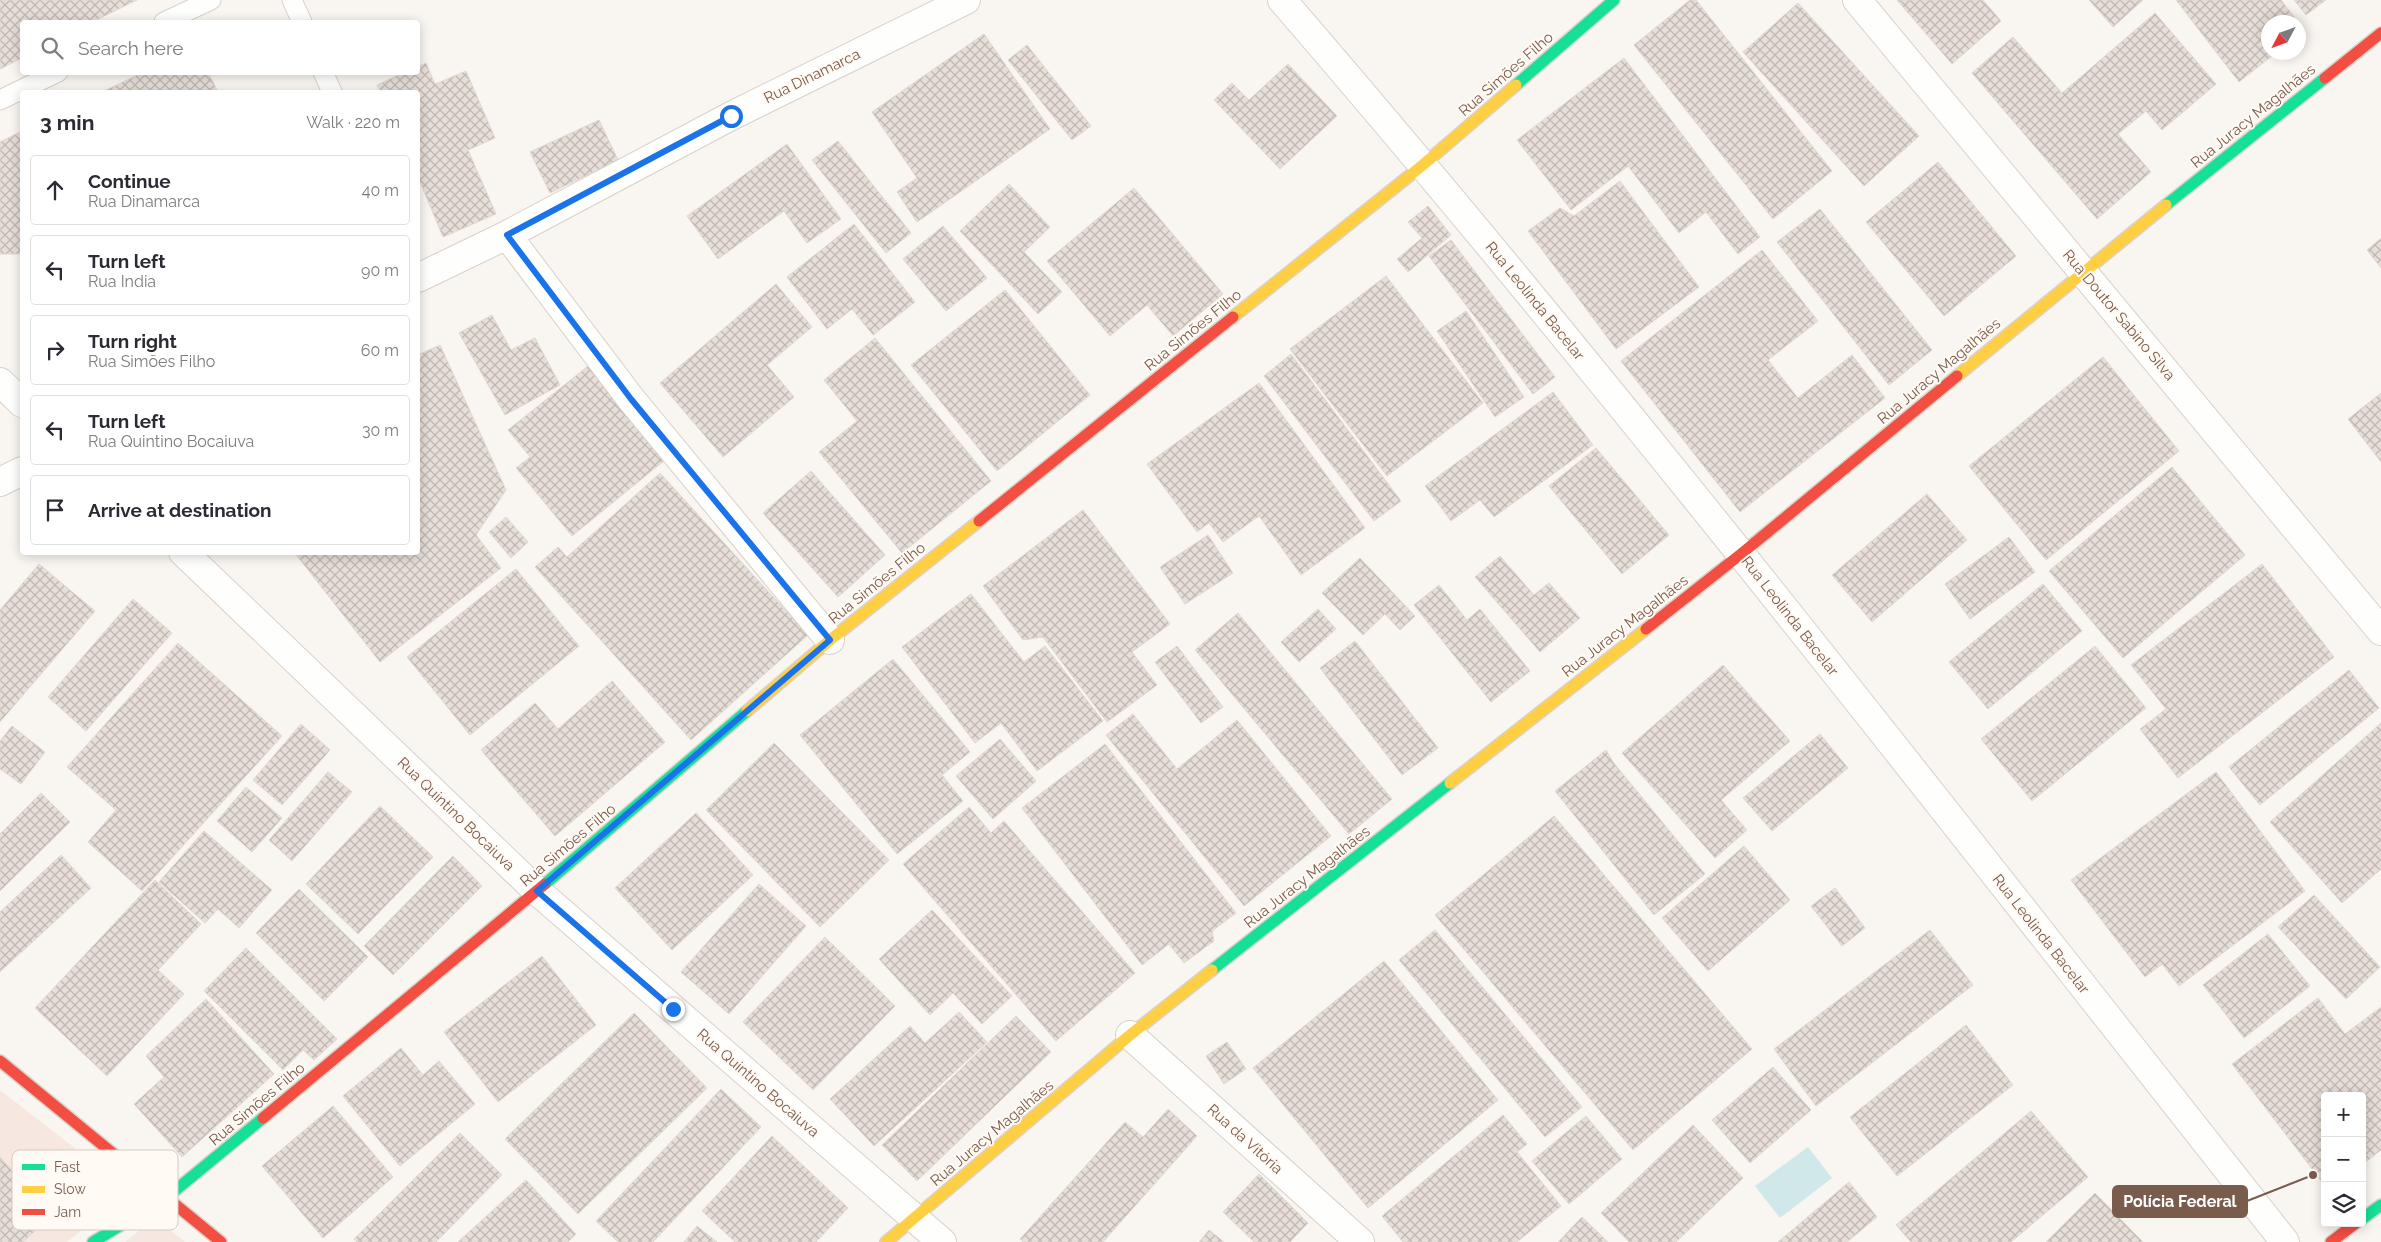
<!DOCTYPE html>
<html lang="en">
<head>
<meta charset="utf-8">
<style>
  body { margin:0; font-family:Raleway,sans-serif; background:#f7f7f7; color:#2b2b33 }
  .controls { position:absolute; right:15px; bottom:15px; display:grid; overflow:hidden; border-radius:5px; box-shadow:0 2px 12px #0003 }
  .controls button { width:45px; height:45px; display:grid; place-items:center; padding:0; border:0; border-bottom:1px solid #e1e1e2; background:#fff; color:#2b2b33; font:25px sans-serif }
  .compass { position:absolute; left:2261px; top:15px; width:45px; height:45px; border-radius:50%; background:#fff; box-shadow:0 2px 12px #0003; rotate:229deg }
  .stop { position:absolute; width:15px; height:15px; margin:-11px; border:4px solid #1a73e8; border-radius:50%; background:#fff }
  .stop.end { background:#1a73e8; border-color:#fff; box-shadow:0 1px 5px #0008 }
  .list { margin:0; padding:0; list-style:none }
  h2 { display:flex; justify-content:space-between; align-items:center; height:65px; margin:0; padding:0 20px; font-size:21px }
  h2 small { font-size:16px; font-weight:400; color:#7c7c81 }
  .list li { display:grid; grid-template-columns:32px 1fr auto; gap:15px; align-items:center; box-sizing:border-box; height:70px; margin:0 10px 10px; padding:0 10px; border:1px solid #e1e1e2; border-radius:5px }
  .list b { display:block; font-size:19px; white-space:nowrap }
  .list p { margin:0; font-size:16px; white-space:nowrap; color:#7c7c81 }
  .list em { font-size:16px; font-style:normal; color:#7c7c81 }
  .icon { flex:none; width:28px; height:28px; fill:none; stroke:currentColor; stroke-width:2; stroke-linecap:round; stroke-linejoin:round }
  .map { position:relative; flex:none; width:2381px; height:1242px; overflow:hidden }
  .search { position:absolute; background:#fff; box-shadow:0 2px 12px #0003; left:20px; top:20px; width:400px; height:55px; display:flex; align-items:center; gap:12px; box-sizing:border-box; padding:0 18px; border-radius:5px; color:#7c7c81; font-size:19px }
  .panel { position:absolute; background:#fff; box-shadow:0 2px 12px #0003; left:20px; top:90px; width:400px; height:465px; border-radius:5px }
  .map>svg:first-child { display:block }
  .commercial { fill:#f6e8e1 }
  .water { fill:#d0e8ea }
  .building { fill:url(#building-cross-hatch); stroke:#e2d8d2 }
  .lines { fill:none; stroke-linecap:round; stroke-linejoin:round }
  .lane-casing { stroke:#d7d1cb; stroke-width:21 }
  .street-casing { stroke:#d7d1cb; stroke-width:30 }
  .fast-casing { stroke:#d9d2cb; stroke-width:14 }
  .slow-casing { stroke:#d9d2cb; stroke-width:14 }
  .jam-casing { stroke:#d9d2cb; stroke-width:14 }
  .lane { stroke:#fefefd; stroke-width:19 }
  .street { stroke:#fefefd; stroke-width:28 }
  .fast { stroke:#16e098; stroke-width:11 }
  .slow { stroke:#ffcf43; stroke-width:11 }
  .jam { stroke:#f24e42; stroke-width:11 }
  .route { stroke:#1a73e8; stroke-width:6 }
  .labels { text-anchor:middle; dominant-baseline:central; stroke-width:4; stroke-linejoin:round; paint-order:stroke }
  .street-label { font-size:15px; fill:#7a5c4d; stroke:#fffaf3 }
  .key { fill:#fffaf3; stroke:#d7cbc1; stroke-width:1 }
  .key-label { font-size:14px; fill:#7a5c4d }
  .leader { fill:none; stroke:#7a5c4d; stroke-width:2 }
  .callout-dot { fill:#7a5c4d; stroke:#fffaf3; stroke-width:2 }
  .callout { fill:#7a5c4d; stroke:#7a5c4d; stroke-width:2 }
  .callout-label { font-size:16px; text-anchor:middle; font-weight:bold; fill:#fff }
</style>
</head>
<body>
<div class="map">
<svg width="2381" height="1242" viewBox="0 0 2381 1242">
  <defs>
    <pattern id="building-cross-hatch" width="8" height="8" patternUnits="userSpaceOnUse" patternTransform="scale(1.25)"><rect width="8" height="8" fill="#e6ded7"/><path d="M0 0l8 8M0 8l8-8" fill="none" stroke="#bfb7b1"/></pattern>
  </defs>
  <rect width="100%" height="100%" fill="#f9f5f0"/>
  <path class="commercial" d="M0 1090 131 1192 67 1242H0Z
    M155 1218 185 1242H125Z"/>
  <path class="water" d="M1808 1147 1832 1178 1780 1218 1755 1186Z"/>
  <path class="building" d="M0 0H137L92 22H22V58L0 69Z
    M1690 0H1696L1832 171 1773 219 1634 45Z
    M1897 0H1983L2001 21 1952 64Z
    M2089 0H2143L2113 27Z
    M2176 0H2281L2298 22H2268V52H2277L2239 82Z
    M2294 0H2326L2306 15Z
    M1798 3 1919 136 1864 186 1743 52Z
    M2155 13 2216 84 2162 130 2146 111 2118 134 2151 172 2097 219 1972 73 2013 37 2062 93Z
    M2298 23 2305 31 2298 36Z
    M984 34 1050 129 917 222 897 192 917 178 872 112Z
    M1027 45 1091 126 1072 140 1008 60Z
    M1624 58 1760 237 1738 254 1706 212 1679 233 1628 166 1571 210 1517 140Z
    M426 63 435 84 466 71 495 138 468 150 496 214 443 237 418 177V92H381L377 85 405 72H418V67Z
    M1288 64 1337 116 1280 169 1214 100 1232 83 1249 100Z
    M144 72H208L218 92H102Z
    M599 120 618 160 550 193 530 152Z
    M22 131V254H0V142Z
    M838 141 911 233 886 253 812 160Z
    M787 144 841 219 807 243 784 211 718 259 687 216Z
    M1938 162 2016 256 1944 316 1866 222Z
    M1620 181 1699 287 1616 349 1528 231 1560 208 1574 216Z
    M1009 184 1050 227 1024 252 1062 292 1038 314 960 231Z
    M1134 188 1223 294 1173 336 1147 305 1110 336 1047 261Z
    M1428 206 1451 235 1408 272 1397 259 1422 238 1408 222Z
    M1820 209 1932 350 1889 385 1777 242Z
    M854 224 915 302 873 335 852 309 827 329 787 277Z
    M943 226 987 278 946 311 903 259Z
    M2381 238V268L2367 250Z
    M1451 240 1555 377 1533 394 1429 256Z
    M1762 250 1818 321 1768 360 1798 398 1852 355 1885 398 1740 512 1621 361Z
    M1386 276 1483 403 1387 476 1290 349Z
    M776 284 812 327 767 365 794 397 723 457 660 383Z
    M1005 290 1090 395 997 471 911 365Z
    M1466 311 1524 397 1495 417 1437 331Z
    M492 315 511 350 535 338 560 385 505 415 459 333Z
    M875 338 991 481 902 553 819 452 857 421 824 380Z
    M440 345 506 490 476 535 501 568 380 662 294 552H418V355Z
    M1291 354 1401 501 1374 521 1264 376Z
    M2103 357 2179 451 2046 560 1969 466Z
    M588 366 665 460 572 536 516 468 530 457 508 430Z
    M1259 383 1365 528 1301 575 1259 516 1223 542 1209 523 1197 532 1147 464Z
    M1553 392 1593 445 1494 517 1480 500 1451 521 1425 486Z
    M2381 393V462L2348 419Z
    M1596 448 1669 535 1622 574 1549 486Z
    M2172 467 2245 555 2123 658 2049 571Z
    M811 471 885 555 838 597 763 513Z
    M660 473 808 635 691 740 535 567 558 547 567 557Z
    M1927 494 1967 540 1872 622 1832 575Z
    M1083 510 1170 624 1132 652 1157 685 1107 722 1043 637 1023 640 983 586Z
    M506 517 528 542 511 558 489 532Z
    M1208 535 1233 573 1185 604 1160 567Z
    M2009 537 2035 572 1970 619 1945 584Z
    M1500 556 1534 595 1549 583 1580 618 1540 652 1475 577Z
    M1360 558 1415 616 1400 630 1385 614 1363 635 1322 593Z
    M39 564 95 611 0 722V610Z
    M2262 564 2334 657 2178 778 2140 729 2166 709 2131 665Z
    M516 569 579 646 470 735 407 657Z
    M2043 584 2082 631 1988 709 1949 662Z
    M1439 585 1467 620 1480 609 1530 671 1491 702 1414 605Z
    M971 594 1024 662 1045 646 1103 721 1037 771 1001 723 975 743 902 647Z
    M133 599 172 633 86 731 48 697Z
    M1318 609 1336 629 1299 662 1281 642Z
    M1238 613 1392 799 1349 834 1195 650Z
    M1355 641 1438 748 1402 775 1320 668Z
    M178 643 282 736 142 891 88 842 116 810 67 767Z
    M1177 646 1223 707 1201 723 1155 662Z
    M2095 646 2146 708 2032 801 1981 739Z
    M893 659 970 752 942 775 963 801 897 854 800 735Z
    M1723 665 1790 741 1721 800 1747 830 1715 858 1622 753Z
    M2349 670 2379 708 2260 805 2229 767Z
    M612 681 665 742 555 836 481 750 535 703 558 729Z
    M1133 714 1177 769 1237 720 1331 836 1244 906 1106 735Z
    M2381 723V869L2342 903 2270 822Z
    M301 724 330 750 282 805 253 780Z
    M12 726 45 752 21 784 0 769V741Z
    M1820 734 1848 768 1772 831 1743 798Z
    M1000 739 1036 781 993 819 956 776Z
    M774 743 889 860 820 927 706 810Z
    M1105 744 1236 913 1212 931 1214 941 1184 963 1169 944 1142 965 1022 808Z
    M1606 750 1613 762 1705 874 1654 915 1555 791Z
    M328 772 352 792 292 861 269 840Z
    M2216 772 2305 891 2179 986 2162 964 2145 977 2071 880Z
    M246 787 282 818 252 852 217 821Z
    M41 793 70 822 0 891V834Z
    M380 806 433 857 358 934 306 884Z
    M969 807 991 833 1004 821 1135 973 1056 1041 903 864Z
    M696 813 753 875 672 950 615 888Z
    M1554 816 1752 1049 1633 1150 1435 915Z
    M204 831 272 890 239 928 218 909 205 923 159 882Z
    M1744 846 1790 900 1708 971 1662 918Z
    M61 855 91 888 0 972V912Z
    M453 856 482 886 393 975 364 946Z
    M155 880 201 924 158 970 184 994 107 1076 35 1008Z
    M759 884 806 926 729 1014 681 972Z
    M1835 888 1865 928 1842 946 1811 906Z
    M299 889 368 957 324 1001 256 933Z
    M2314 895 2380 967 2346 999 2278 927Z
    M932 910 1012 996 982 1024 953 993 930 1015 879 959Z
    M1435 930 1582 1107 1545 1137 1399 960Z
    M1930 930 1973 985 1816 1106 1774 1049Z
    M2268 934 2310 986 2244 1038 2203 985Z
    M825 937 895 1006 813 1090 743 1022Z
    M246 948 337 1039 314 1060 303 1050 283 1070 204 991Z
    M542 956 596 1025 498 1102 444 1032Z
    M1384 961 1498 1100 1368 1208 1253 1068Z
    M2318 998 2345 1034 2381 1007V1150L2362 1165V1096H2325V1186L2232 1064Z
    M206 999 274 1074 182 1157 134 1104 164 1077 146 1056Z
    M959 1012 987 1042 874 1146 830 1099 910 1026 925 1043Z
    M634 1013 707 1088 578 1214 505 1139Z
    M1016 1016 1051 1052 917 1181 882 1145Z
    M1966 1025 2013 1085 1897 1176 1850 1117Z
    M1227 1042 1246 1069 1224 1084 1206 1056Z
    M401 1048 423 1075 439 1061 475 1104 400 1166 343 1096Z
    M1773 1067 1811 1110 1750 1163 1712 1120Z
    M721 1089 761 1127 653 1242H618L596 1221Z
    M333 1106 393 1177 323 1238 262 1166Z
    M1168 1109 1197 1136 1103 1242H1023L1020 1239 1125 1122 1143 1137Z
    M2031 1111 2088 1177 2011 1242H1911L1896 1225Z
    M1503 1115 1527 1144 1517 1152 1561 1206 1517 1242H1403L1382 1216Z
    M1586 1116 1622 1159 1569 1204 1532 1161Z
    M1693 1125 1743 1178 1676 1242H1629L1601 1213Z
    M460 1133 502 1175 436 1242H357L354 1239Z
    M772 1136 848 1208 816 1242H735L702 1211Z
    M0 1157 52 1215 23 1242H0Z
    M1259 1174 1308 1223 1290 1242H1254L1223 1212Z
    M526 1180 576 1234 568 1242H458Z
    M1849 1182 1877 1217 1847 1242H1778Z
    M2095 1193 2143 1242H2046Z
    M1582 1217 1608 1242H1558Z
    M697 1226 717 1242H684Z
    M1209 1230 1224 1242H1199Z"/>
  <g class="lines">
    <defs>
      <path id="lane" d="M292 0 302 22
        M164 22 211 0
        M323 72 332 92
        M0 100 58 72"/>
      <path id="street" d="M1282 0C1630 403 1955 825 2285 1242
        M1857 0 2381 631
        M507 235 631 399 830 640
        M418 278 507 235 731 116 966 0
        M0 382 22 403
        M0 482 22 471
        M183 552 537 891 942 1242
        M1130 1035 1360 1242"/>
      <path id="fast" d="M1516 85 1614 0
        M2166 205 2325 78
        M545 884 747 711
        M1212 970 1450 783
        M2362 1219 2381 1205
        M93 1242 166 1198 263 1118"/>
      <path id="slow" d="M1233 317 1424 164 1516 85
        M1957 376 2166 205
        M747 711 830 640 979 521
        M1450 783 1646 629
        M886 1242 1130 1035 1212 970"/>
      <path id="jam" d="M2325 78 2381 33
        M979 521 1233 317
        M1646 629 1741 554 1957 376
        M0 1061 221 1242
        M263 1118 545 884
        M2331 1242 2356 1223"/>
    </defs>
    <use href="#lane" class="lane-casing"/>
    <use href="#street" class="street-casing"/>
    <use href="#fast" class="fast-casing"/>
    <use href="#slow" class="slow-casing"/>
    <use href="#jam" class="jam-casing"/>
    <use href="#lane" class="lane"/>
    <use href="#street" class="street"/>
    <use href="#fast" class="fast"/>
    <use href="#slow" class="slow"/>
    <use href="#jam" class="jam"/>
  </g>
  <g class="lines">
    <path class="route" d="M673 1009 537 891 830 640 631 399 507 235 731 116"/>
  </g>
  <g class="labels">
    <g class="street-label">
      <text transform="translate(1506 74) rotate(-41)">Rua Simões Filho</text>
      <text transform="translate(812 76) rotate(-26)">Rua Dinamarca</text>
      <text transform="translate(2253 116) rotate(-39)">Rua Juracy Magalhães</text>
      <text transform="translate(1535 301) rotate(51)">Rua Leolinda Bacelar</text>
      <text transform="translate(2119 315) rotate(50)">Rua Doutor Sabino Silva</text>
      <text transform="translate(1193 330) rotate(-39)">Rua Simões Filho</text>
      <text transform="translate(1939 371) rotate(-40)">Rua Juracy Magalhães</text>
      <text transform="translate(877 583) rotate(-39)">Rua Simões Filho</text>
      <text transform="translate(1790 616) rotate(52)">Rua Leolinda Bacelar</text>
      <text transform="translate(1625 626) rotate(-38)">Rua Juracy Magalhães</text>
      <text transform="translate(456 814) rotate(44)">Rua Quintino Bocaiuva</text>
      <text transform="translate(568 845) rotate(-40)">Rua Simões Filho</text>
      <text transform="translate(1307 877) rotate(-38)">Rua Juracy Magalhães</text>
      <text transform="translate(2041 934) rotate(52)">Rua Leolinda Bacelar</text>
      <text transform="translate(758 1083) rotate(41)">Rua Quintino Bocaiuva</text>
      <text transform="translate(257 1104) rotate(-40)">Rua Simões Filho</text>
      <text transform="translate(992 1133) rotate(-40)">Rua Juracy Magalhães</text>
      <text transform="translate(1245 1139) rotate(42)">Rua da Vitória</text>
    </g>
  </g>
  <rect x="12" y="1150" width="166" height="80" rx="8" class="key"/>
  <rect x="22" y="1164" width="23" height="6" fill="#16e098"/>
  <rect x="22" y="1186" width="23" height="7" fill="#ffcf43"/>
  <rect x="22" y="1209" width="23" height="6" fill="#f24e42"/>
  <g class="key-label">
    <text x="54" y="1172">Fast</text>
    <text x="54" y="1194">Slow</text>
    <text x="54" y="1217">Jam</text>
  </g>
  <path class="leader" d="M2313 1175L2247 1201"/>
  <circle class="callout-dot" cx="2313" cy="1175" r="5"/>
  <rect class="callout" x="2113" y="1186" width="134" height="31" rx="5"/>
  <g class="callout-label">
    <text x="2180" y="1207">Polícia Federal</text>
  </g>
</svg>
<div class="controls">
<button>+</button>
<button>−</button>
<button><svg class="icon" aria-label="layers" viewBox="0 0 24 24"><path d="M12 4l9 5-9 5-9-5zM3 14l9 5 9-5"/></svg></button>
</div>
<svg class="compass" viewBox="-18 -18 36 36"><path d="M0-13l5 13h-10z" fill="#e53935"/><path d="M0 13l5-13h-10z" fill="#7c7c81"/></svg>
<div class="stop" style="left:731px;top:116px"></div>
<div class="stop end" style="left:673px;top:1009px"></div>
<div class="search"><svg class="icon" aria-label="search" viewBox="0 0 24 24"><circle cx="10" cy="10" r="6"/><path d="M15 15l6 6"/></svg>Search here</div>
<section class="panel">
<h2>3 min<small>Walk · 220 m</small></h2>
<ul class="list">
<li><svg class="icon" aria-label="ahead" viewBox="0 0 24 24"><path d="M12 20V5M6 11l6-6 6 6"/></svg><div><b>Continue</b><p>Rua Dinamarca</p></div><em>40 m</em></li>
<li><svg class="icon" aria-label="left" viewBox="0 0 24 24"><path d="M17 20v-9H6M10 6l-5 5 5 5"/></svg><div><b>Turn left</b><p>Rua India</p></div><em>90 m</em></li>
<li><svg class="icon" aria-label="right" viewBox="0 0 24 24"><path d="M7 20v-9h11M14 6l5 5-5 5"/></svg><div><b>Turn right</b><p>Rua Simões Filho</p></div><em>60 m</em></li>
<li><svg class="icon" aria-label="left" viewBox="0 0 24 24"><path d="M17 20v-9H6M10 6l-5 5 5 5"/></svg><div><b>Turn left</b><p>Rua Quintino Bocaiuva</p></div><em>30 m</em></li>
<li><svg class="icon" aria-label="arrive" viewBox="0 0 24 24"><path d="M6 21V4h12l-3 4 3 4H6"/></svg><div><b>Arrive at destination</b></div></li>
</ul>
</section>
</div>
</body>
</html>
